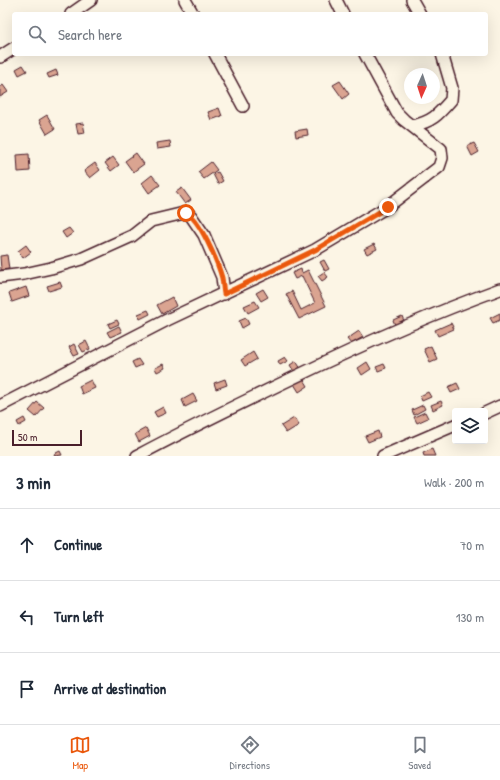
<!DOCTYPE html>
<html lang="en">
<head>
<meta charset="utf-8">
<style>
  body { margin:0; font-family:"Patrick Hand",sans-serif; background:#f6f6f7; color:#1f2937 }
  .controls { position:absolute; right:12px; bottom:12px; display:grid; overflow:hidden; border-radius:4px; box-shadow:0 4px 16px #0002 }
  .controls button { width:36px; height:36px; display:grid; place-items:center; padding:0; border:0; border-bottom:1px solid #e0e1e3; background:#fff; color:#1f2937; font:20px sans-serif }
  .compass { position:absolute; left:404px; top:68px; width:36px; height:36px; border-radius:50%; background:#fff; box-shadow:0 4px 16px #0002; rotate:183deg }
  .scale { position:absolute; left:12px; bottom:10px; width:70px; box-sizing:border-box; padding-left:4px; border:2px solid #4a1f2b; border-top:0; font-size:11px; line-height:14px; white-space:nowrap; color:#4a1f2b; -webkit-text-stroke:3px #fcf5e5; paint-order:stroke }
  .stop { position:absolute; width:12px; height:12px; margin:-9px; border:3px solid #ea580c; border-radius:50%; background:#fff }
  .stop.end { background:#ea580c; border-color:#fff; box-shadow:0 1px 4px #0008 }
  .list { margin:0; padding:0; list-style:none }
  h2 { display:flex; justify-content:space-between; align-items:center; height:52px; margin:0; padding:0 16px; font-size:17px }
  h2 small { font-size:13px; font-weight:400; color:#747a83 }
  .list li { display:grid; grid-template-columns:26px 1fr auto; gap:12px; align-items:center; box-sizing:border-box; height:72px; padding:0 16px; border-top:1px solid #e0e1e3 }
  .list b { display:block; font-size:15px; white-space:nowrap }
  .list em { font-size:13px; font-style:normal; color:#747a83 }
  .icon { flex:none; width:22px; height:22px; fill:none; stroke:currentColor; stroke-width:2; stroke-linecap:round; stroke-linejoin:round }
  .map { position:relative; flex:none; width:500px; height:456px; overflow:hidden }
  .search { position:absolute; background:#fff; box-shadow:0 4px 16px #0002; left:12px; right:12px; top:12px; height:44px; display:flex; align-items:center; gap:10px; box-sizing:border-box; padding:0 14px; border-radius:4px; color:#747a83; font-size:15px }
  .sheet { height:268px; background:#fff }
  nav { display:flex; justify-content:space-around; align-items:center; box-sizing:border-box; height:56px; border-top:1px solid #e0e1e3; background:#fff; font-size:11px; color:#747a83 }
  nav a { display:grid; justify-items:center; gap:2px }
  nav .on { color:#ea580c }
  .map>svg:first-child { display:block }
  .building { fill:#daa491; stroke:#4a1f2b }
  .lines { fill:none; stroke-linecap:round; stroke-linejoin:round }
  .minor-casing { stroke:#4a1f2b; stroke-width:14 }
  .minor { stroke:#fcf5e5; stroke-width:11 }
  .route { stroke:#ea580c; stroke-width:5 }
</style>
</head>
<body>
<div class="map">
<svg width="500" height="456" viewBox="0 0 500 456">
  <rect width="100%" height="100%" fill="#fcf5e5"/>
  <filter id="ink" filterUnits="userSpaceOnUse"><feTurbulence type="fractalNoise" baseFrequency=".025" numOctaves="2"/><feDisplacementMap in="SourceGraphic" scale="8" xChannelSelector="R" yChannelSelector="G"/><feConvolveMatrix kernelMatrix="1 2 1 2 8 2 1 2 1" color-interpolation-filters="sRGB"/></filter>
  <g filter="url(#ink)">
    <path class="building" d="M23 65 27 71 19 75 16 69Z
      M56 70 58 75 49 78 47 74Z
      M340 81 349 94 343 99 333 85Z
      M3 85 8 92 0 97V87Z
      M219 108 222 116 211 120 208 112Z
      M47 115 55 129 47 134 39 120Z
      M83 123 85 133 78 134 76 124Z
      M307 129 308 135 296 137 295 131Z
      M170 141 171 147 157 149 156 143Z
      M474 143 479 152 472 156 467 146Z
      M136 153 144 164 133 172 125 161Z
      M29 154 30 171 18 172 17 155Z
      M113 157 119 165 111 171 105 163Z
      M211 162 217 170 204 179 198 172Z
      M95 163 100 170 90 178 84 171Z
      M218 172 223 181 218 184 213 174Z
      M152 175 160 185 149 193 142 183Z
      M182 188 191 200 185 204 176 192Z
      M69 228 73 233 66 238 62 232Z
      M374 244 377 249 367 254 364 249Z
      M26 245 31 252 23 258 18 251Z
      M7 255 9 269 1 270 0 256Z
      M324 260 329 269 325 271 320 262Z
      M301 269 302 273 308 270 326 306 299 319 286 294 292 291 301 310 315 303 302 276 295 279 292 273Z
      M324 272 328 277 322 281 318 276Z
      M60 282 62 287 49 291 47 286Z
      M26 287 29 296 12 302 9 293Z
      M263 289 268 297 261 301 256 293Z
      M172 297 176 306 162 314 157 305Z
      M255 301 259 307 248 313 244 306Z
      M148 310 150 314 140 319 138 314Z
      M500 313V320L493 323 490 318Z
      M402 316 404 321 395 325 393 320Z
      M246 318 249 324 242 328 239 321Z
      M117 320 119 324 110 328 108 324Z
      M451 323 454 329 438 336 435 330Z
      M119 326 122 332 110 337 107 332Z
      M359 331 363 337 351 344 347 339Z
      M86 341 90 349 83 352 79 345Z
      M74 344 79 354 74 356 69 347Z
      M431 346 437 359 430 362 424 349Z
      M253 352 257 359 245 366 241 360Z
      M285 357 288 361 280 365 278 361Z
      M138 359 142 365 135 368 132 362Z
      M296 361 301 369 295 373 290 365Z
      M367 362 371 369 362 375 358 368Z
      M163 364 165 368 157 372 155 368Z
      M384 364 386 368 378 371 376 367Z
      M303 378 308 386 299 392 294 384Z
      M225 379 227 385 216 389 214 383Z
      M91 380 95 388 82 394 79 386Z
      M457 383 460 389 451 393 448 387Z
      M428 392 431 397 422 401 420 396Z
      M193 394 197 401 185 407 182 400Z
      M441 401 443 405 433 410 431 405Z
      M37 402 44 408 36 417 29 411Z
      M423 405 425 409 414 415 412 410Z
      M163 407 166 413 157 417 154 412Z
      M425 412 428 418 417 423 414 417Z
      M24 418 26 422 19 426 17 422Z
      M294 418 299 425 286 433 281 426Z
      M146 428 150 436 139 442 135 434Z
      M378 431 380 437 368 442 365 436Z
      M432 449 435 456H424L423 453Z
      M60 451 62 455 55 456 54 454Z"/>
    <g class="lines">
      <defs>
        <path id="minor" d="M185 0 193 14
          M336 0 343 14
          M412 0 420 14
          M71 14 91 0
          M215 54 243 106
          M0 57 14 48
          M412 126C432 122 438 115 451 100L452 88 442 54
          M0 277 24 274 51 268 81 259 132 236 151 221 180 214 186 213 191 216 204 235 222 277 224 294
          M0 406 167 320 315 250 387 207 439 167 442 158 441 149 404 120 397 113 365 54
          M485 413 500 406
          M137 456C189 428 243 402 297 376 363 344 431 314 500 289
          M383 456 455 425"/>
      </defs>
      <use href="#minor" class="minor-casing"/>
      <use href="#minor" class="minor"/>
    </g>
  </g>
  <g class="lines" filter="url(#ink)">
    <path class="route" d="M186 213C200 219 218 263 222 278 223 283 223 289 224 294L315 250 388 207"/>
  </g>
</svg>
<div class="controls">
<button><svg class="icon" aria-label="layers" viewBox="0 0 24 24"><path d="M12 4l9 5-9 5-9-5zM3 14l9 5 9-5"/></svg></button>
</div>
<svg class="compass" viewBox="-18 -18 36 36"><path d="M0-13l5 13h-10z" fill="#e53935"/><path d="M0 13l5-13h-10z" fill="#747a83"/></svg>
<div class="scale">50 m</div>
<div class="stop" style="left:186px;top:213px"></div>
<div class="stop end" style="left:388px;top:207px"></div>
<div class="search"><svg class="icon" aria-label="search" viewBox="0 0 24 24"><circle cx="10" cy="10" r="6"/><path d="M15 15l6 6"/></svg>Search here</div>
</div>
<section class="sheet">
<h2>3 min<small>Walk · 200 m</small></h2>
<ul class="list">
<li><svg class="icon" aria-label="ahead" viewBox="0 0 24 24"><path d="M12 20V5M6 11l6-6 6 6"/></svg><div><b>Continue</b></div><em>70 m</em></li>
<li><svg class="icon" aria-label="left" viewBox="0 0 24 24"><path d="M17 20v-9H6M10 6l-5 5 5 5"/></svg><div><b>Turn left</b></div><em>130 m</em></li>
<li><svg class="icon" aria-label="arrive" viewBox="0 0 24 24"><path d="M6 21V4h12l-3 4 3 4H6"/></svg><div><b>Arrive at destination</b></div></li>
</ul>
</section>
<nav>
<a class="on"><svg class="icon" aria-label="map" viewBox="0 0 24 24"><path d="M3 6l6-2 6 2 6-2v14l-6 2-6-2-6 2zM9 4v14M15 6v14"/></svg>Map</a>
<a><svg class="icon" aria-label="directions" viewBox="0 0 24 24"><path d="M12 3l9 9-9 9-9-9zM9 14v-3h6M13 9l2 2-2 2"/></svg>Directions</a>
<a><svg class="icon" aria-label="saved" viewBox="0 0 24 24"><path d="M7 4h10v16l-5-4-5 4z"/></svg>Saved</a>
</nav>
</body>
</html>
